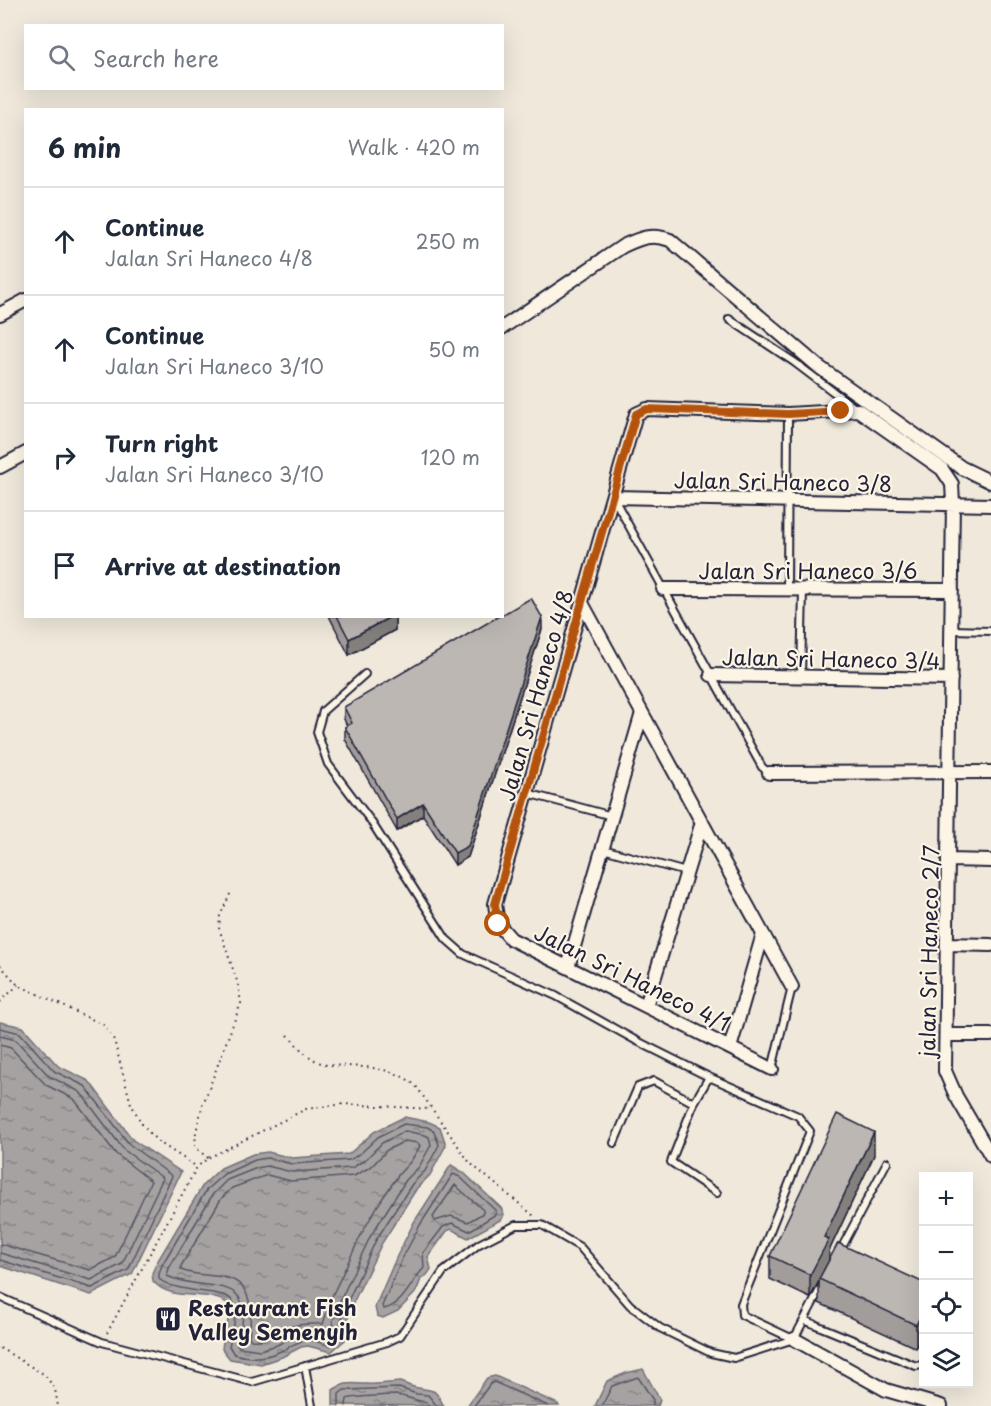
<!DOCTYPE html>
<html lang="en">
<head>
<meta charset="utf-8">
<style>
  body { margin:0; font-family:"Playpen Sans",sans-serif; background:#f6f6f7; color:#1f2937 }
  .controls { position:absolute; right:18px; bottom:18px; display:grid; overflow:hidden; border-radius:0px; box-shadow:0 6px 24px #0002 }
  .controls button { width:54px; height:54px; display:grid; place-items:center; padding:0; border:0; border-bottom:2px solid #e0e1e3; background:#fff; color:#1f2937; font:30px sans-serif }
  .stop { position:absolute; width:18px; height:18px; margin:-14px; border:4px solid #b45309; border-radius:50%; background:#fff }
  .stop.end { background:#b45309; border-color:#fff; box-shadow:0 2px 6px #0008 }
  .list { margin:0; padding:0; list-style:none }
  h2 { display:flex; justify-content:space-between; align-items:center; height:78px; margin:0; padding:0 24px; font-size:26px }
  h2 small { font-size:20px; font-weight:400; color:#747a83 }
  .list li { display:grid; grid-template-columns:39px 1fr auto; gap:18px; align-items:center; box-sizing:border-box; height:108px; padding:0 24px; border-top:2px solid #e0e1e3 }
  .list b { display:block; font-size:22px; white-space:nowrap }
  .list p { margin:0; font-size:20px; white-space:nowrap; color:#747a83 }
  .list em { font-size:20px; font-style:normal; color:#747a83 }
  .icon { flex:none; width:33px; height:33px; fill:none; stroke:currentColor; stroke-width:2; stroke-linecap:round; stroke-linejoin:round }
  .map { position:relative; flex:none; width:991px; height:1406px; overflow:hidden }
  .search { position:absolute; background:#fff; box-shadow:0 6px 24px #0002; left:24px; top:24px; width:480px; height:66px; display:flex; align-items:center; gap:15px; box-sizing:border-box; padding:0 21px; border-radius:0px; color:#747a83; font-size:22px }
  .panel { position:absolute; background:#fff; box-shadow:0 6px 24px #0002; left:24px; top:108px; width:480px; height:510px; border-radius:0px }
  .map>svg:first-child { display:block }
  .water { fill:url(#water-ripples); stroke:#716f79; stroke-width:1.5 }
  .lines { fill:none; stroke-linecap:round; stroke-linejoin:round }
  .shore { stroke:#575564; stroke-width:1.5 }
  .lane-casing { stroke:#22223b; stroke-width:10 }
  .street-casing { stroke:#22223b; stroke-width:16 }
  .path { stroke:#22223b; stroke-width:2; stroke-dasharray:1.5 4.5; stroke-linecap:butt }
  .lane { stroke:#fcf5e5; stroke-width:6 }
  .street { stroke:#fcf5e5; stroke-width:12 }
  .wall { fill:#a29d9a; stroke:#22223b; stroke-width:1.5 }
  .shaded-wall { fill:#84807d; stroke:#22223b; stroke-width:1.5 }
  .building { fill:#bcb7b3; stroke:#22223b; stroke-width:1.5 }
  .route { stroke:#b45309; stroke-width:8 }
  .labels { text-anchor:middle; dominant-baseline:central; stroke-width:4.5; stroke-linejoin:round; paint-order:stroke }
  .street-label { font-size:21px; fill:#22223b; stroke:#fcf5e5 }
  .poi-label { font-size:21px; font-weight:bold; fill:#22223b; stroke:#fcf5e5; text-anchor:start }
</style>
</head>
<body>
<div class="map">
<svg width="991" height="1406" viewBox="0 0 991 1406">
  <defs>
    <pattern id="water-ripples" width="26" height="14" patternUnits="userSpaceOnUse" patternTransform="scale(1.5)"><rect width="26" height="14" fill="#a6a2a2"/><path d="M2 4q2-2 4 0t4 0M15 11q2-2 4 0t4 0" fill="none" stroke="#878485"/></pattern>
  </defs>
  <rect width="100%" height="100%" fill="#efe8db"/>
  <filter id="ink" filterUnits="userSpaceOnUse"><feTurbulence type="fractalNoise" baseFrequency=".0167" numOctaves="2"/><feDisplacementMap in="SourceGraphic" scale="12" xChannelSelector="R" yChannelSelector="G"/><feConvolveMatrix kernelMatrix="1 2 1 2 8 2 1 2 1" color-interpolation-filters="sRGB"/></filter>
  <g filter="url(#ink)">
    <path class="water" d="M0 1022 23 1027 58 1066 89 1081 133 1140 181 1172 132 1274 91 1295 0 1266Z
      M404 1117 429 1122 440 1127 446 1145 430 1175 417 1188 382 1243 352 1305 347 1322 348 1330 345 1340 331 1352 308 1346 301 1347 282 1357 261 1364 230 1359 222 1349C223 1334 232 1320 227 1303 207 1289 171 1303 153 1281L152 1273 157 1262 203 1185 221 1168 253 1154 268 1152 292 1158 349 1154 374 1132Z
      M451 1165 463 1172 501 1208 504 1214 502 1219 468 1238 451 1229 447 1231 428 1257 431 1269 427 1275 421 1279 416 1292 398 1311 383 1318 377 1316 375 1307 397 1256 414 1222Z
      M643 1369 660 1400 658 1406H595L607 1381 626 1373Z
      M495 1376 558 1404 559 1406H467L487 1378Z
      M400 1382C406 1384 412 1387 418 1388 437 1391 434 1389 444 1406L333 1405V1390C347 1381 351 1384 366 1384 377 1385 389 1383 400 1382Z"/>
    <g class="lines">
      <path class="shore" d="M0 1028 20 1033 54 1071 85 1086 129 1144 172 1176 128 1270 92 1288 0 1260
        M0 1036 16 1040 49 1076 80 1092 124 1150 163 1178 122 1264 91 1280 0 1253
        M0 1045 11 1048 46 1085 74 1099 116 1154 151 1181 115 1257 90 1270 0 1244
        M404 1124 427 1127 434 1131 439 1145 425 1171 412 1184 376 1240 347 1303 341 1321 340 1336 330 1346C323 1344 316 1340 307 1340 297 1341 290 1347 281 1351 266 1358 250 1359 234 1354L229 1346C245 1285 230 1298 181 1288 173 1286 166 1285 159 1279V1274L162 1265 207 1189 224 1174 255 1160 267 1158 292 1164 350 1160 362 1152 378 1137Z
        M405 1131 425 1135 429 1137 431 1145 419 1167 406 1180 370 1237 340 1301 333 1320 334 1330 330 1337 306 1333 296 1335 277 1345 260 1350 239 1347 237 1344C261 1268 208 1295 167 1276L169 1268 213 1194 227 1180 257 1168 267 1166 292 1172 352 1168 366 1159 382 1143Z
        M405 1141 418 1143 420 1146 411 1161 399 1174 378 1205 362 1233 332 1296 323 1324C313 1324 302 1323 293 1326 278 1331 267 1342 251 1340L249 1337C252 1313 254 1281 222 1277 208 1275 193 1275 181 1270V1266L221 1199 232 1188 267 1175 291 1181 354 1176 372 1166 387 1150Z
        M453 1174 460 1177 496 1211V1214L469 1231 452 1223 443 1227 423 1253 424 1268C411 1281 404 1305 384 1309L382 1306 402 1259 420 1225Z
        M455 1185 483 1210V1213L468 1222 451 1216 435 1221 433 1217Z
        M339 1406V1394L344 1390 399 1388 417 1394 428 1395 437 1406
        M346 1406 347 1399C350 1397 390 1395 396 1395 406 1396 415 1401 425 1402L429 1406
        M474 1406 490 1384 494 1382 548 1406
        M602 1406 612 1386 638 1377 653 1400V1406"/>
      <defs>
        <path id="lane" d="M729 319 794 362 856 409
          M613 497 762 767 769 773
          M787 589 788 414
          M952 630 991 631
          M365 674 323 711 317 732 328 764 370 820 446 939 463 954 556 996 635 1040 709 1077 798 1116 810 1131 741 1304 742 1315 793 1339
          M801 676 803 590
          M527 793 612 816
          M603 849 686 872
          M772 1069 792 987
          M709 1077 694 1103 671 1162 717 1193
          M614 1143 638 1087 654 1081 694 1103
          M840 1251 887 1162
          M0 1297 102 1342 252 1382 387 1342 400 1336 443 1272 479 1244 516 1225H542L580 1247 630 1305 660 1328 711 1353 734 1358 794 1339 823 1284
          M804 1320 916 1366 922 1365 924 1362
          M305 1366 312 1406"/>
        <path id="street" d="M0 314 26 300
          M502 328 623 246C640 238 652 233 670 240L819 367 962 468 991 482
          M0 467 26 453
          M613 497 991 505
          M663 589 952 590
          M582 603 792 987
          M711 675 951 679
          M769 773 991 772
          M949 860 991 861
          M948 944 991 945
          M568 967 642 713
          M646 1006 702 822
          M946 1035H991
          M730 1048 763 934
          M772 1069 511 939 498 924 495 904 636 414 647 409 788 414 858 410 942 469 952 484 953 503 945 1071 956 1096 991 1156
          M794 1339 886 1390 941 1406"/>
      </defs>
      <use href="#lane" class="lane-casing"/>
      <use href="#street" class="street-casing"/>
      <path class="path" d="M0 965 18 985 104 1025 114 1040 131 1104 142 1124 157 1141 197 1167
        M0 1002 18 985
        M288 1035C298 1047 308 1058 323 1064 330 1066 339 1065 346 1066 372 1067 397 1069 416 1086L470 1163 534 1216
        M208 1158 195 1147 196 1132 202 1107 241 1003 238 984 219 928 220 916 231 892
        M107 1333 197 1167 208 1158 306 1109 344 1104 431 1109
        M0 1348 45 1375 55 1389 58 1406"/>
      <use href="#lane" class="lane"/>
      <use href="#street" class="street"/>
    </g>
    <path class="wall" d="M329 616H395V630L349 655Z
      M542 629 468 857 455 865 423 815 397 831 345 739V727L347 726 344 719V707Z
      M874 1155 829 1251V1261L924 1283V1333L916 1348 819 1303V1280L810 1298 770 1279V1256Z"/>
    <path class="shaded-wall" d="M392 616H395V630L349 655V639Z
      M542 617V629L468 857 455 865V853Z
      M423 803V815L397 831V819Z
      M874 1132V1155L829 1251V1262L810 1298V1275L824 1237Z
      M924 1309V1333L916 1348V1325Z"/>
    <path class="building" d="M531 598 542 617 468 846 455 853 423 803 397 819 345 727 352 723 344 707 499 616H502V615Z
      M337 616H392L349 639Z
      M837 1114 874 1132 824 1237 829 1239 810 1275 770 1256Z
      M838 1243 924 1283V1309L916 1325 819 1279Z"/>
  </g>
  <g class="lines" filter="url(#ink)">
    <path class="route" d="M498 924 495 904 636 414 647 409 788 414 841 411"/>
  </g>
  <defs>
    <symbol id="restaurant-square" viewBox="-11 -11 22 22"><rect x="-9" y="-9" width="18" height="18" rx="4" fill="#22223b" stroke="#fcf5e5"/><path d="M-5-6h1v4h1v-4h1v4h1v-4h1v5L-1.5 .5V6h-2V.5L-5-1ZM5-6V6H3V1.5H1.5Q1.5-4 5-6Z" fill="#fff"/></symbol>
  </defs>
  <g fill-rule="evenodd">
    <use href="#restaurant-square" x="153" y="1304" width="30" height="30"/>
  </g>
  <g class="labels">
    <g class="street-label">
      <text transform="translate(783 481) rotate(1)">Jalan Sri Haneco 3/8</text>
      <text x="808" y="570">Jalan Sri Haneco 3/6</text>
      <text transform="translate(831 658) rotate(1)">Jalan Sri Haneco 3/4</text>
      <text transform="translate(535 695) rotate(-74)">Jalan Sri Haneco 4/8</text>
      <text transform="translate(928 951) rotate(-89)">jalan Sri Haneco 2/7</text>
      <text transform="translate(633 977) rotate(26)">Jalan Sri Haneco 4/1</text>
    </g>
    <g class="poi-label">
      <text x="188" y="1307">Restaurant Fish<tspan x="188" dy="24">Valley Semenyih</tspan></text>
    </g>
  </g>
</svg>
<div class="controls">
<button>+</button>
<button>−</button>
<button><svg class="icon" aria-label="locate" viewBox="0 0 24 24"><circle cx="12" cy="12" r="6"/><path d="M12 2v4M12 18v4M2 12h4M18 12h4"/></svg></button>
<button><svg class="icon" aria-label="layers" viewBox="0 0 24 24"><path d="M12 4l9 5-9 5-9-5zM3 14l9 5 9-5"/></svg></button>
</div>
<div class="stop" style="left:498px;top:924px"></div>
<div class="stop end" style="left:841px;top:411px"></div>
<div class="search"><svg class="icon" aria-label="search" viewBox="0 0 24 24"><circle cx="10" cy="10" r="6"/><path d="M15 15l6 6"/></svg>Search here</div>
<section class="panel">
<h2>6 min<small>Walk · 420 m</small></h2>
<ul class="list">
<li><svg class="icon" aria-label="ahead" viewBox="0 0 24 24"><path d="M12 20V5M6 11l6-6 6 6"/></svg><div><b>Continue</b><p>Jalan Sri Haneco 4/8</p></div><em>250 m</em></li>
<li><svg class="icon" aria-label="ahead" viewBox="0 0 24 24"><path d="M12 20V5M6 11l6-6 6 6"/></svg><div><b>Continue</b><p>Jalan Sri Haneco 3/10</p></div><em>50 m</em></li>
<li><svg class="icon" aria-label="right" viewBox="0 0 24 24"><path d="M7 20v-9h11M14 6l5 5-5 5"/></svg><div><b>Turn right</b><p>Jalan Sri Haneco 3/10</p></div><em>120 m</em></li>
<li><svg class="icon" aria-label="arrive" viewBox="0 0 24 24"><path d="M6 21V4h12l-3 4 3 4H6"/></svg><div><b>Arrive at destination</b></div></li>
</ul>
</section>
</div>
</body>
</html>
